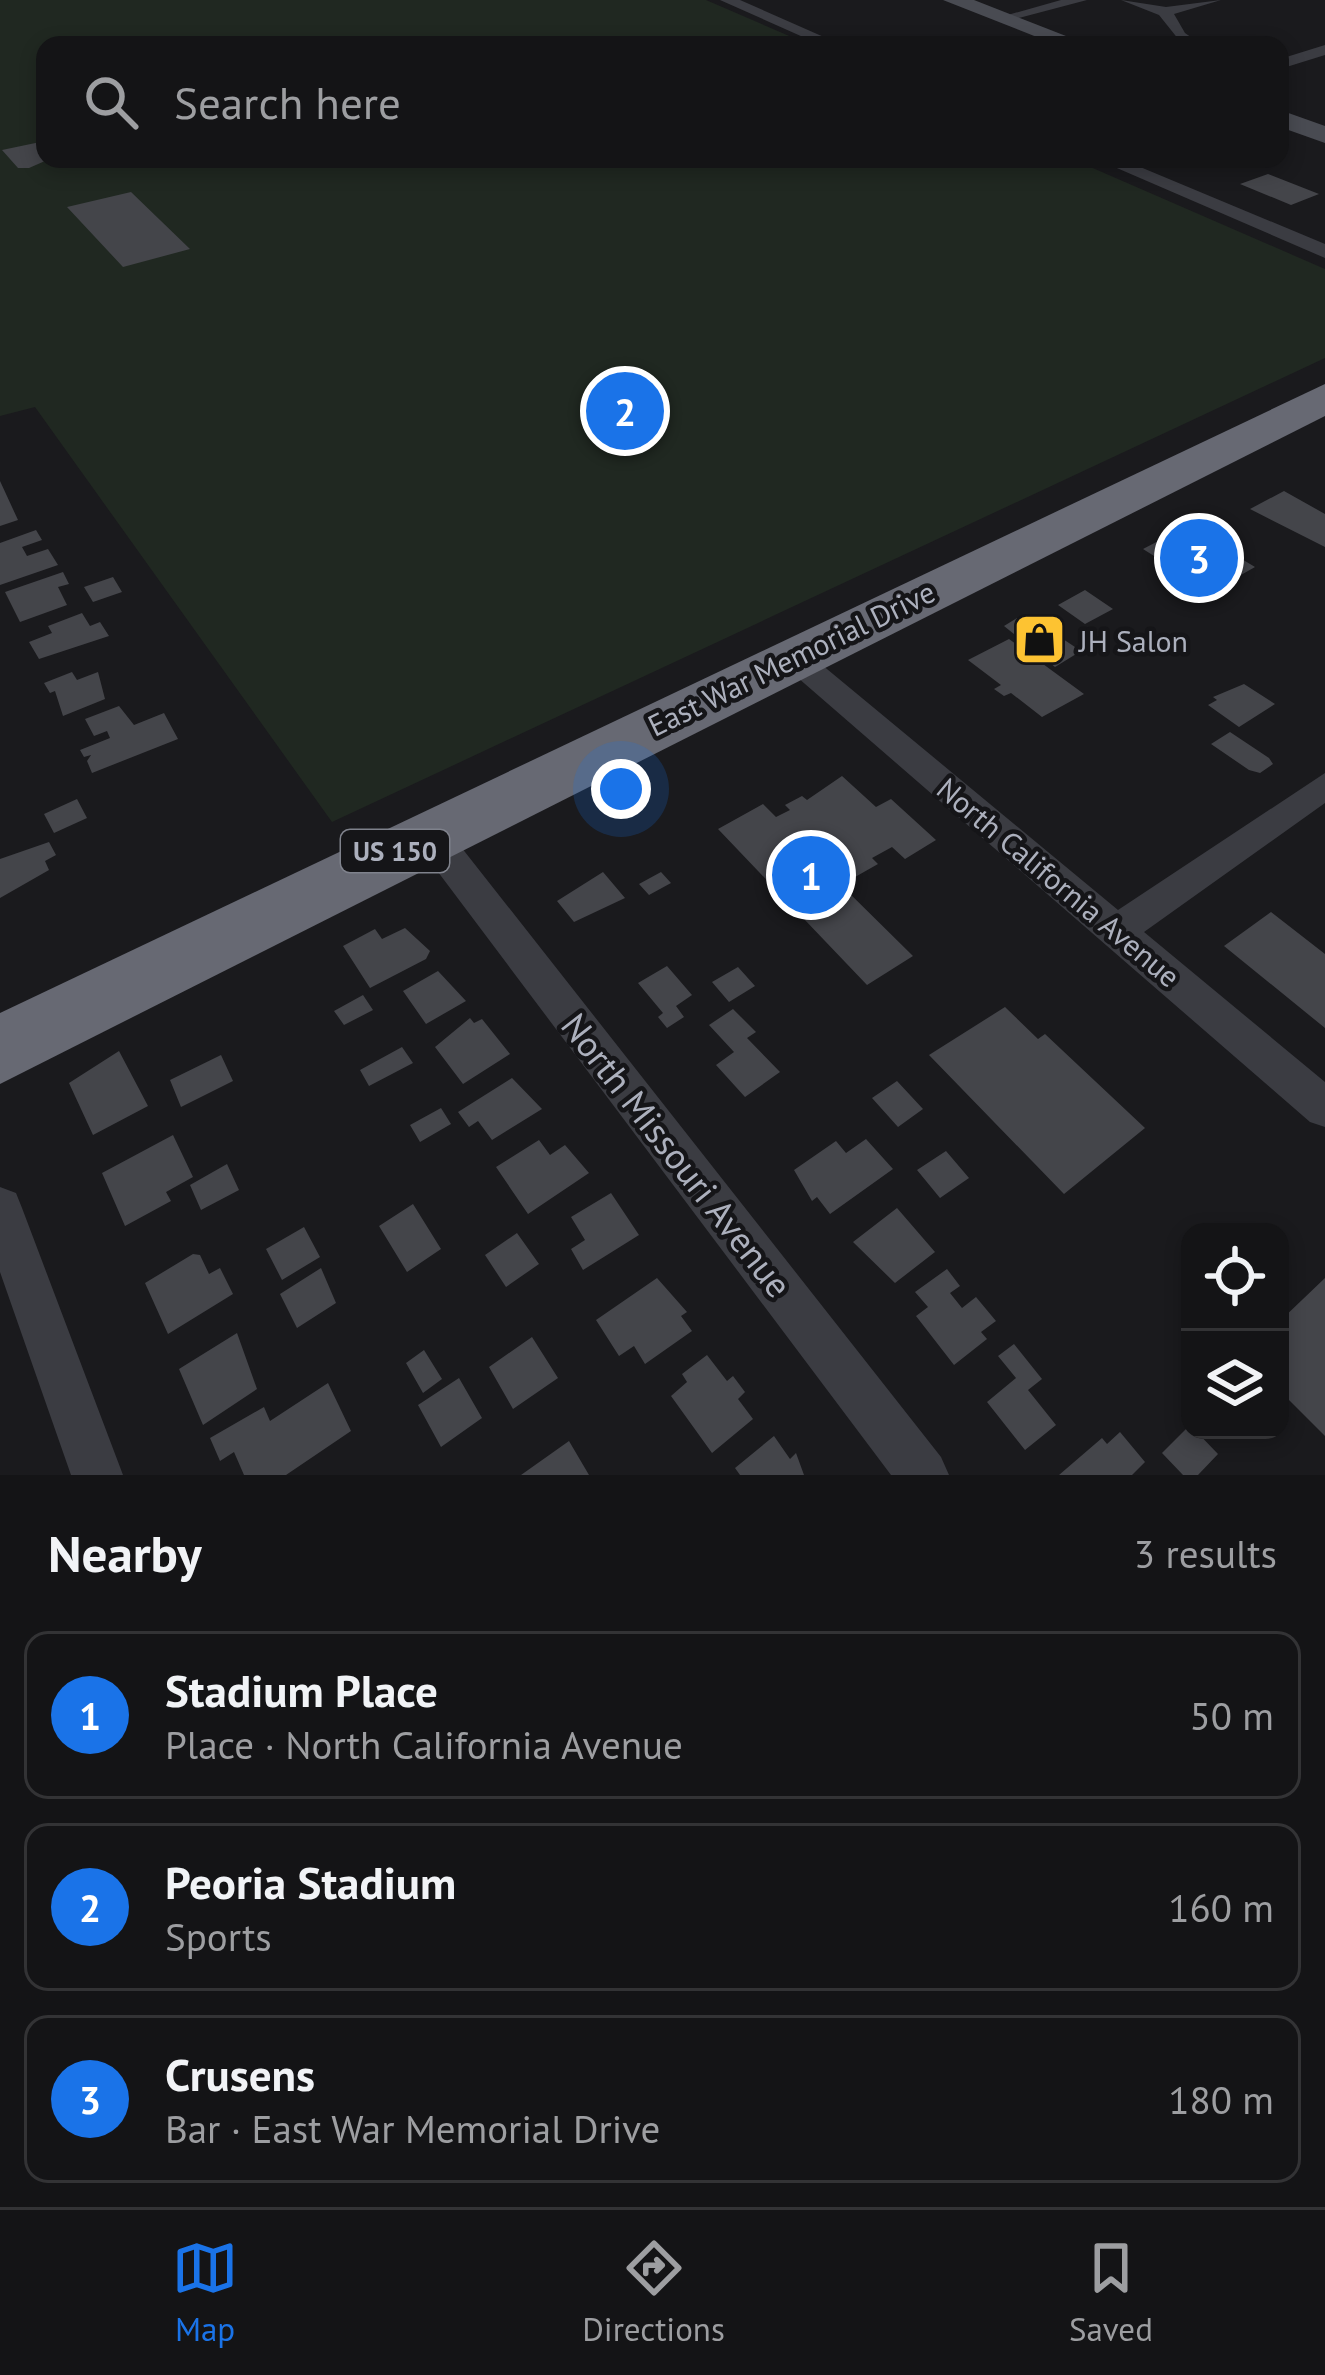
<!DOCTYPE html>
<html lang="en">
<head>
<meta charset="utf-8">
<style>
  body { margin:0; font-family:"PT Sans",sans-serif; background:#1d1d1f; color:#f1f3f6 }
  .controls { position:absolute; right:36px; bottom:36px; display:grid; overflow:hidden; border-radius:24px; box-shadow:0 6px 18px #0003 }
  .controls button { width:108px; height:108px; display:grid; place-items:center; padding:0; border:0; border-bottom:3px solid #333335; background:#141416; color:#f1f3f6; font:60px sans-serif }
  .you { position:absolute; left:621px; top:789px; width:42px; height:42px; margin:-30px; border:9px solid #fff; border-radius:50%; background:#1a73e8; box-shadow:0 0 0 18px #1a73e833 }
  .badge { display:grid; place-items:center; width:78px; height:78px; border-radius:50%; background:#1a73e8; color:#fff; font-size:39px; font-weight:700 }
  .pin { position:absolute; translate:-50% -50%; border:6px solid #fff; box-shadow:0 3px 12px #0006 }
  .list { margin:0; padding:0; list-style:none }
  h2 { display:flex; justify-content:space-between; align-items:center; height:156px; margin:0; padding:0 48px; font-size:51px }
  h2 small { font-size:39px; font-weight:400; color:#9d9ea1 }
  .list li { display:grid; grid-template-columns:78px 1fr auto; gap:36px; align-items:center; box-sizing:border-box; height:168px; margin:0 24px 24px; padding:0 24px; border:3px solid #333335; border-radius:24px }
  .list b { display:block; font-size:45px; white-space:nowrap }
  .list p { margin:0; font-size:39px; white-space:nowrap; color:#9d9ea1 }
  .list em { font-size:39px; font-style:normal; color:#9d9ea1 }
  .icon { flex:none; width:66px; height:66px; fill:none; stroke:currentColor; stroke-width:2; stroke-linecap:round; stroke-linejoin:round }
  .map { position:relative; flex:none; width:1325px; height:1475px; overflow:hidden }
  .search { position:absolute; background:#141416; box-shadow:0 6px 18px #0003; left:36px; right:36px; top:36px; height:132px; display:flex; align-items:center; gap:30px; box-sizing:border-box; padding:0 42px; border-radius:24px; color:#9d9ea1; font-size:45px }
  .sheet { height:732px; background:#141416 }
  nav { display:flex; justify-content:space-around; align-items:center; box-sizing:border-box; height:168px; border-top:3px solid #333335; background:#141416; font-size:33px; color:#9d9ea1 }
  nav a { display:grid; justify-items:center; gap:6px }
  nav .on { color:#1a73e8 }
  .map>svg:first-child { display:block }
  .green { fill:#202821 }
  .building { fill:#44454a }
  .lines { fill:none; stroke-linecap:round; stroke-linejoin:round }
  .street { fill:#3b3c42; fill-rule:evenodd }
  .secondary { fill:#494b52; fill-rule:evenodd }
  .highway { fill:#676973; fill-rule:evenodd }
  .labels { text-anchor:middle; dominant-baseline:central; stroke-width:9; stroke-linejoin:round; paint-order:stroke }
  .shield { fill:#151518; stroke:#7f828c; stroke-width:3 }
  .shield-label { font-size:27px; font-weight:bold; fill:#acb0bd }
  .poi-label { font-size:30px; fill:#acb0bd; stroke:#151518; text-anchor:start }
  .street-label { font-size:30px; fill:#acb0bd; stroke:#151518 }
  .near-street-label { font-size:36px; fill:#acb0bd; stroke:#151518 }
</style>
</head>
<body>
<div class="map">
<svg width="1325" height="1475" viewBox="0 0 1325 1475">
  <rect width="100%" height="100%" fill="#1a1a1d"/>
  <path class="green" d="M0 0H706L810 45H45V159H1072L1325 269V358L332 822 35 407 0 416Z"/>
  <path class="building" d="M45 141V161L29 168H18L2 150Z
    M1268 174 1319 194 1291 205 1240 184Z
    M131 192 190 249 123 267 67 207Z
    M0 481 18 520 0 526Z
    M1284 491 1325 514V547L1250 509Z
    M1187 526 1255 567 1211 592 1143 549Z
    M36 530 42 540 22 547 27 556 48 549 58 565 0 585V543Z
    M63 572 69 584 58 587 67 605 20 622 5 592Z
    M113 577 122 592 93 602 84 587Z
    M1085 590 1113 609 1085 624 1058 605Z
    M82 613 90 626 100 622 109 636 39 659 29 642 52 633 48 626Z
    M1017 618 1057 642 1063 639 1081 651 1055 667 1004 626Z
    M1009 639 1084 694 1042 717 1011 693 1004 696 994 689 1001 685 968 660Z
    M72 672 77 680 98 672 105 699 63 716 55 691 50 693 44 683Z
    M1244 684 1275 704 1239 727 1208 705 1217 700 1213 697Z
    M119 706 134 725 164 713 178 739 92 773 87 761 91 755 84 757 80 750 110 738 107 731 94 736 85 719Z
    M1230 732 1269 758 1273 764 1260 773 1249 770 1211 744Z
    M842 776 876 807 891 799 936 840 905 859 892 847 872 858 878 864 841 885 913 956 867 985 718 829 763 804 776 817 790 810 785 805 802 796 807 800Z
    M77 799 87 818 54 833 44 814Z
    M49 842 56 855 45 861 49 870 0 898V859Z
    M603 872 625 898 574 922 557 901Z
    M661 872 671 883 649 895 639 884Z
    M1271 912 1325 954V1028L1224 946Z
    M405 928 430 951 426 959 370 988 343 946 375 929 382 939Z
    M667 966 692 995 676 1006 684 1017 667 1028 658 1017 663 1013 638 983Z
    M738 967 755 986 729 1002 712 982Z
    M438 971 466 1001 426 1024 403 991Z
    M363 995 373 1010 344 1025 334 1011Z
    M1005 1007 1038 1039 1045 1034 1145 1128 1064 1194 929 1055Z
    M733 1009 756 1032 747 1038 780 1072 745 1097 716 1065 734 1052 709 1025Z
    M470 1018 474 1023 482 1019 510 1054 463 1084 435 1047Z
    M402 1047 413 1063 369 1086 360 1070Z
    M119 1051 148 1106 93 1135 69 1083Z
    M221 1055 233 1081 181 1107 170 1080Z
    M512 1078 542 1109 492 1140 478 1121 469 1127 458 1112Z
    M897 1081 923 1109 898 1127 872 1098Z
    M441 1108 451 1124 420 1142 410 1125Z
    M173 1135 193 1177 166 1192 171 1201 125 1226 102 1173Z
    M866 1139 893 1169 830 1214 817 1197 812 1201 794 1170 836 1141 846 1153Z
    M539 1140 550 1155 565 1145 589 1173 528 1214 496 1167Z
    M946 1151 969 1178 940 1198 917 1170Z
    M227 1164 239 1190 201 1210 190 1185Z
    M611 1193 639 1235 583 1270 571 1249 585 1240 571 1217Z
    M413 1204 441 1249 407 1272 379 1226Z
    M897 1208 935 1252 895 1283 853 1242Z
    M304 1227 320 1257 282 1280 266 1249Z
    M517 1233 539 1264 506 1287 485 1255Z
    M193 1254 200 1255 209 1274 220 1268 233 1294 168 1334 145 1283Z
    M321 1268 336 1303 297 1328 280 1294Z
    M947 1269 960 1286 950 1293 962 1308 976 1297 996 1321 981 1332 987 1339 954 1365 916 1316 928 1307 915 1292Z
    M657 1278 687 1312 681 1316 692 1331 645 1364 634 1346 619 1356 596 1320Z
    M1325 1278V1436L1280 1391V1321Z
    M237 1333 257 1389 203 1425 179 1369Z
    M532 1337 558 1378 513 1409 489 1367Z
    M1014 1344 1042 1379 1028 1390 1056 1425 1025 1450 987 1402 1016 1378 998 1356Z
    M424 1350 442 1379 423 1393 406 1363Z
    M707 1355 727 1381 733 1376 745 1392 738 1399 753 1419 712 1453 671 1396 687 1382 682 1374Z
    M459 1378 482 1418 441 1447 418 1405Z
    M328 1383 351 1431 286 1475H244L234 1452 220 1461 210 1438 264 1407 270 1421Z
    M1190 1425 1218 1454 1198 1475H1183L1162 1453Z
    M1120 1432 1145 1462 1132 1475H1059L1102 1438 1107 1444Z
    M774 1436 790 1459 796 1453 804 1475H740L735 1468Z
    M569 1441 589 1475H521Z"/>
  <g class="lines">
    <path class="street" d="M720 0H740L842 45H821Z
      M1061 0H1087L1004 22 997 18Z
      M1121 0 1166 7 1221 0 1174 14 1185 33 1202 45H1183L1159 15Z
      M1325 45V55L1280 69V59Z
      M1096 159H1121L1325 244V258Z
      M793 647 804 650 1118 910 1325 773V803L1144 932 1325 1082V1127L1310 1122 782 664 778 657 782 650Z
      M430 821 443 824 941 1457 949 1475H891L417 844 412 834 417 824Z
      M0 1187 16 1193 22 1208 123 1475H71L0 1272Z"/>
    <path class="secondary" d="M943 0H974L1089 45H1057Z
      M1280 110 1325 126V143L1280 127Z"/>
    <path class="highway" d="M1325 384V416L0 1084V1013Z"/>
  </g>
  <defs>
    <symbol id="shop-square" viewBox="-11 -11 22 22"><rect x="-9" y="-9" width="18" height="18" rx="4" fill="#fdc332" stroke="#151518"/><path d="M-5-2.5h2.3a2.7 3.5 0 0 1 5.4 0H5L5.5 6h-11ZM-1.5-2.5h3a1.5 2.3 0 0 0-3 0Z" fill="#111"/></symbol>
  </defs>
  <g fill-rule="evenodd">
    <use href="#shop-square" x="1010" y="610" width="59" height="59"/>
  </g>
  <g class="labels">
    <rect class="shield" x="341" y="830" width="108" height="42" rx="9"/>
    <g class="shield-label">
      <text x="395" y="851">US 150</text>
    </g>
    <g class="poi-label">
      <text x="1079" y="640">JH Salon</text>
    </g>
    <g class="street-label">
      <text transform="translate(791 658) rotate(-26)">East War Memorial Drive</text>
      <text transform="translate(1059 882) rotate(40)">North California Avenue</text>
    </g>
    <g class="near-street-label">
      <text transform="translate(677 1155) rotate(52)">North Missouri Avenue</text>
    </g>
  </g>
</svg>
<div class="controls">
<button><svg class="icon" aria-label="locate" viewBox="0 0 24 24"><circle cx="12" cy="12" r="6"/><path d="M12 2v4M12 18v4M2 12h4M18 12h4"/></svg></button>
<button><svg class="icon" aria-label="layers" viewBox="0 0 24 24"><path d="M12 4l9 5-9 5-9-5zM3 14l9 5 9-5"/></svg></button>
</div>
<div class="you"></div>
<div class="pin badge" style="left:811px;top:875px">1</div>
<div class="pin badge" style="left:625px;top:411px">2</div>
<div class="pin badge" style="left:1199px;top:558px">3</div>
<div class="search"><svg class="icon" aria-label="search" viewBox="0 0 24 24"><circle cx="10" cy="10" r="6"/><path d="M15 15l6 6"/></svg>Search here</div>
</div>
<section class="sheet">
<h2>Nearby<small>3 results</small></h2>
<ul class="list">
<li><span class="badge">1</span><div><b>Stadium Place</b><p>Place · North California Avenue</p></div><em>50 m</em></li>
<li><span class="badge">2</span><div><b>Peoria Stadium</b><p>Sports</p></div><em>160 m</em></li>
<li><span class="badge">3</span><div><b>Crusens</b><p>Bar · East War Memorial Drive</p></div><em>180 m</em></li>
</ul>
</section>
<nav>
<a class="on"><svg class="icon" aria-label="map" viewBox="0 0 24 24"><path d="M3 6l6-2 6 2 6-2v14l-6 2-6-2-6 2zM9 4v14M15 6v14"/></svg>Map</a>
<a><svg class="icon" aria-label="directions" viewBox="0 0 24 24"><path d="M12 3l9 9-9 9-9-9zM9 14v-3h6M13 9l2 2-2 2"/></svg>Directions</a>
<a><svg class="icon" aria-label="saved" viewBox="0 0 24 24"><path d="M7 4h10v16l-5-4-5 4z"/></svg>Saved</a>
</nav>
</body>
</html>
